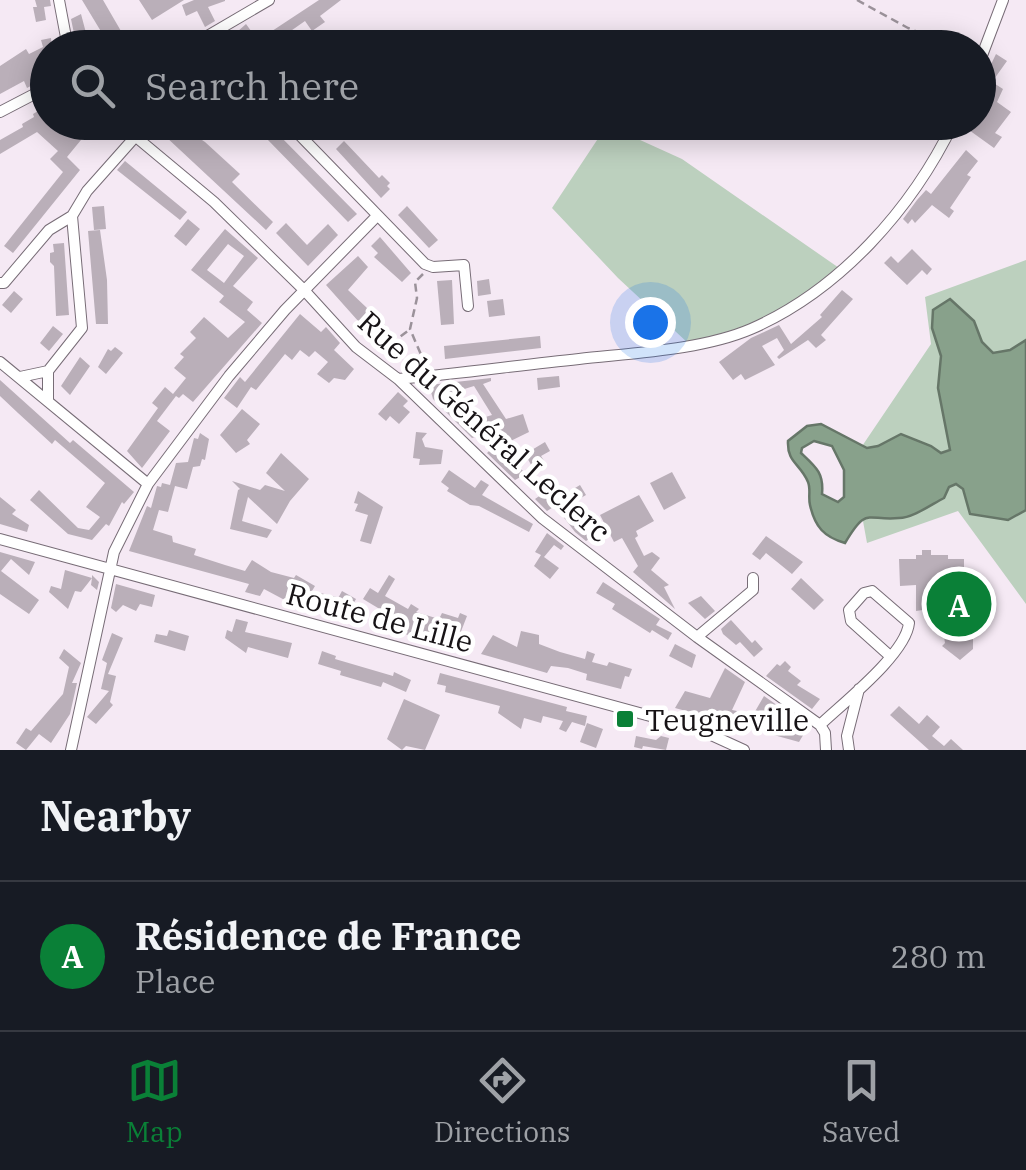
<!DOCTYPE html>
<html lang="en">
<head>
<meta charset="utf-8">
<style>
  body { margin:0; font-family:"IBM Plex Serif",serif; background:#20242c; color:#f1f3f6 }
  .you { position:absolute; left:650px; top:322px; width:35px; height:35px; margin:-25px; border:8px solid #fff; border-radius:50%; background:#1a73e8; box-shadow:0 0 0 15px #1a73e833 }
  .badge { display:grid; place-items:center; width:65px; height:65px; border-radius:50%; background:#0a8037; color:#fff; font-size:32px; font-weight:700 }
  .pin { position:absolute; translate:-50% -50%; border:5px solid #fff; box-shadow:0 2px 10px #0006 }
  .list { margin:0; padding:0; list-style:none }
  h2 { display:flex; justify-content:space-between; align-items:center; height:130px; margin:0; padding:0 40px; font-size:42px }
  h2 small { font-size:32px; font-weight:400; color:#9ea1a6 }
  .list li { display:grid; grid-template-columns:65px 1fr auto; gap:30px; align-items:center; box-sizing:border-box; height:150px; padding:0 40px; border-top:2px solid #363941 }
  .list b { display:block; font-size:38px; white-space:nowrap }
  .list p { margin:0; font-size:32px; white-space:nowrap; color:#9ea1a6 }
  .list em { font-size:32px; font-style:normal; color:#9ea1a6 }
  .icon { flex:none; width:55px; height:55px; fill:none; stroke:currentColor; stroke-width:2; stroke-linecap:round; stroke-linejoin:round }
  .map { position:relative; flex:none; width:1026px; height:750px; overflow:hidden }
  .search { position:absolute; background:#171b24; box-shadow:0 5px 25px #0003; left:30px; right:30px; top:30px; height:110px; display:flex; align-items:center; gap:25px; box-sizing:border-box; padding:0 35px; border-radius:55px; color:#9ea1a6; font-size:38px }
  .sheet { height:280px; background:#171b24 }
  nav { display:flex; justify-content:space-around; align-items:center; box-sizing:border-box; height:140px; border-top:2px solid #363941; background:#171b24; font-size:28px; color:#9ea1a6 }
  nav a { display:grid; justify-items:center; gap:5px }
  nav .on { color:#0a8037 }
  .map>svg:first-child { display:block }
  .green { fill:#bcd0be }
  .water { fill:#88a18b; stroke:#667668; stroke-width:2.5; fill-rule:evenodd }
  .building { fill:#baafb9; fill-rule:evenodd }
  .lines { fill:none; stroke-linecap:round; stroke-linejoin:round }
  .minor-casing { stroke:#776c76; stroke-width:12 }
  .path { stroke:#9b929a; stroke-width:2.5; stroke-dasharray:8 5; stroke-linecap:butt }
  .minor { stroke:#fff; stroke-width:10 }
  .poi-dot { fill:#0a8037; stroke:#fff; stroke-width:4 }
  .labels { text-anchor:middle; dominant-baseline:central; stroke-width:9; stroke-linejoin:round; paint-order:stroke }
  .street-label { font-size:30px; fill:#171316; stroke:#fff }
  .poi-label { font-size:30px; fill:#171316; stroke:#fff; text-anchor:start }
</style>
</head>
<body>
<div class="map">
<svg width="1026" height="750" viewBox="0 0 1026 750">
  <rect width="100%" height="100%" fill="#f5e9f4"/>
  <path class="green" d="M607 125 682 159 842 270 746 331 689 344 618 278 552 208Z
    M1026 260V604L958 511 867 543 852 461 931 344 925 297Z"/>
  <path class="water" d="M950 299 974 321 982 342 993 353 1010 350 1026 340V510L1008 520 970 514 963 489 956 484 949 487 944 498C932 504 913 518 899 518 866 521 867 506 845 543 824 537 815 527 810 505 808 497 811 489 808 482 800 463 787 463 788 441L807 426 821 424 867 448 878 446 901 434 931 446 941 453 950 450 938 388 941 356 932 328 933 310ZM814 441 832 446 844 470V497L838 502 822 494C824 473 816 467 801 453L802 448Z"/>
  <path class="building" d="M35 0H50L51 6 44 7 46 20 36 22 33 7H37Z
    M82 0H103L125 38 132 33 139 43 133 48H111Z
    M139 0H184L152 20Z
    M194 0H225V1L208 7 215 21 205 27 197 11 186 16 182 5Z
    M319 0H341L320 16 325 22 312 31 305 21 275 42 269 33Z
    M81 14 90 48H77L71 19Z
    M246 24 254 35 242 43 245 48H219Z
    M51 38 52 48H48V77L27 88 24 81 0 94V66L26 49 29 54 43 47 41 40Z
    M996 54 1007 61 992 82 1003 89 997 102 1011 112 995 133 1002 137 994 148 962 125 963 122H978V109L992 90 982 83Z
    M48 105V122H103L110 128 102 138 90 129 67 157 80 170 13 253 4 246 63 172 50 159 58 151 37 132 0 154V140L23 127 22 124 34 117 33 114Z
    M150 122H172L190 137 193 134 205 142 240 174 232 182 273 222 266 230Z
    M275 131 357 214 348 222 267 139Z
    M344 141 379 178 382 175 390 183 387 186 390 189 381 198 336 149Z
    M966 150 978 161 967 175 971 177 950 208 954 211 949 218 932 205 915 223 912 219 908 224 903 219 917 200 926 190 931 194Z
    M125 161 187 212 180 220 117 170Z
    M104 206 106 229 94 230 92 207Z
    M407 206 438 240 429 248 398 215Z
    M188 219 200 229 186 246 174 236Z
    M286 223 307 245 328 224 338 235 308 266 276 233Z
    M225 229 258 258 233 286 253 302 247 310 262 323 193 402 183 394 179 398 176 396 157 421 170 431 142 468 127 451 158 408 152 403 165 387 173 394 186 378 174 368 184 357 180 354 196 338 190 332 204 317 228 338 245 322 219 302 224 296 191 270ZM228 244 244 256 224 283 207 270Z
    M100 230 107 280 108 324H96L88 231Z
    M380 237 411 273 402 282 374 257 378 253 371 246Z
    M64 243 69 315 56 316 54 266 50 262V253L54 252 53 244Z
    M912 249 932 269 927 275 922 270 907 285 884 263 891 256 898 263Z
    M358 256 368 267 348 290 386 326 376 336 361 320 359 322 326 285Z
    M489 279 491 294 478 296 477 281Z
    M452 280 454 324 441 325 437 281Z
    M842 290 853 299 821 335 826 340 816 348 808 340 779 359 777 357 784 350 777 338 762 346 775 365 745 380 741 374 733 380 719 362 751 338 779 325 791 344 822 317 820 315Z
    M14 291 23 299 11 313 2 305Z
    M503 299 505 315 489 317 487 301Z
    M300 314 321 332 326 327 340 343 334 350 354 369 345 380 334 378 329 383 317 374 328 362 315 351 309 357 300 350 292 360 285 354 256 390 251 387 237 408 224 398 240 377 245 382Z
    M53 326 63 334 49 351 40 343Z
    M540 336 541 348 445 359 444 346Z
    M115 347 123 353 106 374 98 367 108 349 111 351Z
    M80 357 90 366 70 395 61 386Z
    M559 376 560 387 538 390 537 378Z
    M491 378V381L483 384 506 419 523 414 529 432 500 446 495 430 472 438 433 399 429 385ZM474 386 492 415 466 423 442 396Z
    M0 380 70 443 73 440 134 492 124 504 122 502 109 526 106 524 92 540 68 534 30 500 39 490 78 528 89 530 100 517 86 507 105 483 55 440 52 444 18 413 0 396Z
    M398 392 408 401 403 406 410 412 399 424 390 416 386 421 378 414Z
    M242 409 260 424 247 440 250 444 236 453 220 435Z
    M416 432 427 433 422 439 425 447 443 450 441 464 419 465 420 459 413 458Z
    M200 433 209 439 205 460 202 459 200 466 193 467 187 489 175 486 168 512 159 510 153 530 172 536 173 542 196 549 194 555 225 565 245 571 252 560 271 572 294 578 296 575 315 586 312 591 337 597 327 614 294 605 264 589 260 596 245 592 249 584 129 551 147 506 151 508 157 486 161 487 162 483 170 485 176 463 188 462 194 438 198 439Z
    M545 442 550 451 541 456 546 464 534 470 525 454Z
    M496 444 526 474 515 480 487 453Z
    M281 453 309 479 290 501 277 524 248 497 242 521 272 530 267 538 230 529 238 490 240 489 232 481 260 490 265 485 285 491 266 473Z
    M449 470 475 488 481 480 489 485 482 495 533 524 529 532 479 506 470 505 447 491 449 488 441 482Z
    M672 472 686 498 664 510 650 483Z
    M555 478 562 496 580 485 586 495 574 502 581 511 574 517 588 528 585 532 592 537 586 541 575 532 555 506 547 511 535 499 545 492 548 494 543 482Z
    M358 491 383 507 371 544 360 541 368 515 355 511 358 504 354 503Z
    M639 495 654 521 636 531 638 536 635 538 644 556 652 552 660 558 651 570 669 585 664 587 675 609 633 572 638 566 622 538 614 542 600 515Z
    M0 497 16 510 12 514 29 525 27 532 0 524Z
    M547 533 564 546 561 550 554 545 544 557 559 568 550 579 534 566 541 555 535 552Z
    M766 536 803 562 792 574 766 553 760 560 752 554Z
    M922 550H931V555H948V559H964V601H973V649L960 660 942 646 945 643 942 624 944 616 936 608 916 611V585L900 586 899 559H916V555H922Z
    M0 552 35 562 29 575 11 559 1 571 39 600 29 614 0 594Z
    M65 570 92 578V575L99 582 97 590 91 585 92 578 81 592 75 591 68 609 49 592 51 586 61 589Z
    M389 575 395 579 385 596 408 609 411 604 419 609 416 612 439 619 442 613 458 618 460 613 467 616 455 647 393 631 382 624 388 614 363 599 370 588 378 593Z
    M801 578 824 600 814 610 791 589Z
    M603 582 660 619 656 625 672 633 668 640 652 630 650 633 612 609 615 604 596 593Z
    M116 584 155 595 152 607 140 604 136 611 123 605 116 612 111 608Z
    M342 591 356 599 350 610 336 602Z
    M701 596 715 611 705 619 688 603Z
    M236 619 248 622 245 632 292 643 288 658 248 647 246 653 225 638 227 630 232 632Z
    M731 620 752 643 755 640 763 649 754 657 740 642 736 645 723 634 721 629Z
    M169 630 189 636 185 651 154 642 156 634 167 636Z
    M521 631 539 635V644L560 652 585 659 587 651 595 654 592 662 607 666 609 662 632 669 629 677 625 676 621 689 586 680 587 674 568 668 551 666 547 673 481 654 493 635 517 647Z
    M112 633 123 638 108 674 116 676 110 702 113 705 96 724 87 717 109 691 101 689 107 663 102 660Z
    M675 644 696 655 692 668 669 656Z
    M64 649 81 663 72 683H77L70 714 51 743 39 734 26 750 16 743 26 728 31 731 63 694 69 667 59 658Z
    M322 651 336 656 335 659 393 676 394 672 411 680 406 692 383 682 381 687 340 675 341 671 318 664Z
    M785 661 791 667 788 671 801 681 797 685 820 699 812 709 766 676 777 664 780 666Z
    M725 668 745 682 732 710 737 711 735 716 750 720 764 696 808 727 799 742 675 708 685 691 710 698Z
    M440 673 567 707 566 711 587 716 585 726 572 722 566 732 559 729 563 721 543 716 541 723 524 718 521 729 498 713 500 706 445 692 446 686 437 684Z
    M404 699 440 715 425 750 406 746 402 750 387 739Z
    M899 706 919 724 927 715 940 727 932 736 944 746 951 739 963 750H929L890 715Z
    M587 723 603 729 596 748 580 742Z
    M636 736 656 740 661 736 669 738 666 750 643 746 642 749 634 747Z"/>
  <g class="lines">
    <defs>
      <path id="minor" d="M59 0 68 48
        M187 48 269 0
        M978 66 1003 0
        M0 112 48 87
        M118 122 214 202 304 290 356 347 398 379 542 518 697 637 820 725 825 733 826 750
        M287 122 425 264 433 267 464 265 468 306
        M0 283H4L49 230 72 216 87 191 135 137
        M0 362 148 484
        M48 371 82 328 72 216
        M20 377 48 371V401
        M398 379C459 374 519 365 579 359 632 353 702 350 751 329 840 290 912 209 954 122
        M0 539 698 729 744 750
        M697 637 753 590V578
        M820 725C843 703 906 654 909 623L872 591 864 593 849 610 851 621 890 656
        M71 750 114 552 148 484 229 376 285 310 377 216
        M849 750 847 736 859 689"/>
    </defs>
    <use href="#minor" class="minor-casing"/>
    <path class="path" d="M857 0 908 28 956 48
      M423 274 415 282 417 298 410 329 425 364
      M380 352 409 330"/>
    <use href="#minor" class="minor"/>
  </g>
  <rect class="poi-dot" x="615" y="709" width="20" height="20" rx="5"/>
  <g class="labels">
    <g class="street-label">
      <text transform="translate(485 426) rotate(42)">Rue du Général Leclerc</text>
      <text transform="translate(380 617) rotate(15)">Route de Lille</text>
    </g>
    <g class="poi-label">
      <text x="645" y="719">Teugneville</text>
    </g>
  </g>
</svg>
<div class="you"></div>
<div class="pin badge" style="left:959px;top:604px">A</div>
<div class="search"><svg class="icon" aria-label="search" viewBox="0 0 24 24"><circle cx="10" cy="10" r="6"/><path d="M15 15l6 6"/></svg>Search here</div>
</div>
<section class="sheet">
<h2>Nearby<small></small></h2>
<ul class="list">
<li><span class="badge">A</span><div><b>Résidence de France</b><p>Place</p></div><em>280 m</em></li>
</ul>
</section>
<nav>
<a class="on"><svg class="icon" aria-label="map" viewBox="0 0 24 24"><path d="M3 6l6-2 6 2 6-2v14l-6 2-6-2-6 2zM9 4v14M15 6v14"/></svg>Map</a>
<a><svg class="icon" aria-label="directions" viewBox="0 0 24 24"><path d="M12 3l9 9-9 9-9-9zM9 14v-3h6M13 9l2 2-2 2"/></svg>Directions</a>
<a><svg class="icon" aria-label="saved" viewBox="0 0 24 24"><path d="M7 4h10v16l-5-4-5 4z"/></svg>Saved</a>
</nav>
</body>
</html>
